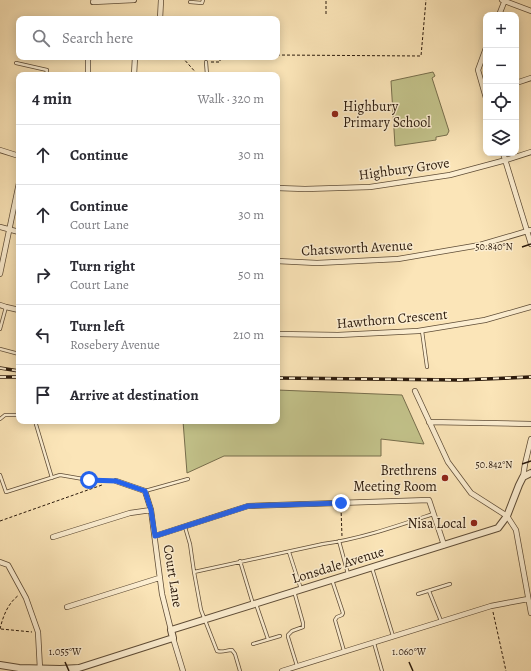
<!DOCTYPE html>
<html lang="en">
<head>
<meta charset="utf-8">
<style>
  body { margin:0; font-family:Alegreya,serif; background:#f7f7f7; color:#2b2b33 }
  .controls { position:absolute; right:12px; top:12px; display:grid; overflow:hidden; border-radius:8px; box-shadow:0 2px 10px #0003 }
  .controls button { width:36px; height:36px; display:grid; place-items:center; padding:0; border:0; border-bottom:1px solid #e1e1e2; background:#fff; color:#2b2b33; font:20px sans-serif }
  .stop { position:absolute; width:12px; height:12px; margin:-9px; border:3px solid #2563eb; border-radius:50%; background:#fff }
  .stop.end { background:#2563eb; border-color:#fff; box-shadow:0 1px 4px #0008 }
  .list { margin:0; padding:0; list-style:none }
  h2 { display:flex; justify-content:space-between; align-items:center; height:52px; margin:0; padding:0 16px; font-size:17px }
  h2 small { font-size:13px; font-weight:400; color:#7c7c81 }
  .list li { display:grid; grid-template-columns:26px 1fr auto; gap:12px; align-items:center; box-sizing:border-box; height:60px; padding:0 16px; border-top:1px solid #e1e1e2 }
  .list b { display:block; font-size:15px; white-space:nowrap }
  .list p { margin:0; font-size:13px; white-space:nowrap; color:#7c7c81 }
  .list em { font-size:13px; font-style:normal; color:#7c7c81 }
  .icon { flex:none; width:22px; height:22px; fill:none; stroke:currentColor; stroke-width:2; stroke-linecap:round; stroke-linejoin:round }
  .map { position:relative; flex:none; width:531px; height:671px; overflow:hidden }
  .search { position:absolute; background:#fff; box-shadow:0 2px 10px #0003; left:16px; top:16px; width:264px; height:44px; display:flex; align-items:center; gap:10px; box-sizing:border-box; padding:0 14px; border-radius:8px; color:#7c7c81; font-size:15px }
  .panel { position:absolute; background:#fff; box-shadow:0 2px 10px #0003; left:16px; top:72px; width:264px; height:352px; border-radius:8px }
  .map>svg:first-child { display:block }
  .green { fill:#c3c38b; stroke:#776e4c }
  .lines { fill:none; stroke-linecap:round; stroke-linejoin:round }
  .service-casing { stroke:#5f4d37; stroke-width:4 }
  .minor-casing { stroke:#5f4d37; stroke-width:6 }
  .tertiary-casing { stroke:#5f4d37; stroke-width:8 }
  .path { stroke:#2b1a0c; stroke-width:1; stroke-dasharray:3 2; stroke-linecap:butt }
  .service { stroke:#fceed1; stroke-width:2.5 }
  .minor { stroke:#fceed1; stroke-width:4.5 }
  .tertiary { stroke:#fceed1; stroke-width:6 }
  .rail-casing { stroke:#2b1a0c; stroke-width:3.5 }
  .rail { stroke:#fceed1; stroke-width:2; stroke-dasharray:6; stroke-linecap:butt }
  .route { stroke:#2563eb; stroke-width:5 }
  .ticks { fill:none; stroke:#2b1a0c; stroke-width:1.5 }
  .poi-dot { fill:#8f2418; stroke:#fceed1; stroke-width:1.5 }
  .labels { text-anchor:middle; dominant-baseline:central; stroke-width:3; stroke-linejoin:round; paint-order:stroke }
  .poi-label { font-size:14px; fill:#2b1a0c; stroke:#fceed1; text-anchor:end }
  .street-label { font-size:14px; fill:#2b1a0c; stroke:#fceed1 }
  .ticks-label { font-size:10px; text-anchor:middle; fill:#2b1a0c; stroke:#fceed1; stroke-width:3; stroke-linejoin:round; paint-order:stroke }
</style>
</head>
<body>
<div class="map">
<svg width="531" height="671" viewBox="0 0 531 671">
  <rect width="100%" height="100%" fill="#fbe5b8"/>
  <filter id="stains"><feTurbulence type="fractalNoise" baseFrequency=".005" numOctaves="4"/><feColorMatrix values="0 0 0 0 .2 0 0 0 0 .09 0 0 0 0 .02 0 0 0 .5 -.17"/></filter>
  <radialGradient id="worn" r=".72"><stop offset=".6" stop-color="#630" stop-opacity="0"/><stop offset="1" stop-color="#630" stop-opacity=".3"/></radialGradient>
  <path class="green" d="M433 72 435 76 432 78 449 131 447 135 436 137V140L395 146 391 81Z
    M277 390 402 395 424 444 381 439V456H224L187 473 183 421H277Z"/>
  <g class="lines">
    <defs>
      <path id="service" d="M190 2 202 3 203 0
        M206 62 207 75
        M16 63 47 70 46 75
        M0 329 6 307
        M422 331 427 367
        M0 349 19 354
        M0 419 5 415H19
        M35 421 52 478
        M0 475 6 492 60 475 89 480 116 481
        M145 491 188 479
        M185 527 190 544 194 572
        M339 541 348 574
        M289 552 301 589
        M240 561 253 604
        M372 568 393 636
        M332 580 343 613 342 615 337 617 335 620 344 651
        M294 591 303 623V627L292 631 288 635V637L297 666
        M429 591 441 621
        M418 594 450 584
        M256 604 268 639
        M374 643 382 671
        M253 644 280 636
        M240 671 235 654 232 650C226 650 223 653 217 651L201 610 194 572 323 544C360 539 397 526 433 514"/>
      <path id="minor" d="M502 0 531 11
        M93 2 134 0
        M499 15 505 0
        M160 19 161 0
        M486 48 478 70 486 98
        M88 75V57
        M134 75 135 57
        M516 83 531 78
        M0 150 19 156
        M503 153 531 244
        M277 188 305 189 370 187 450 175 506 160 531 152
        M0 227 19 232
        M277 261 317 263 398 259 480 245 531 230
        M0 274 19 183
        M0 305 6 307 19 310
        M277 334 338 335 418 331 485 320 531 307
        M415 391 448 462 471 493 507 516 516 530 531 613
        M429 422 531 424
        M523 477 525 464 531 439
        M116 481 145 491 151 510 162 594 171 630
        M155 536 248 506 429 500 444 545
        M53 537 130 513 151 510
        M0 562 8 565 26 598 38 632 40 669
        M67 607 159 578
        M173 638 183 671
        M282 671 491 606 528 599"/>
      <path id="tertiary" d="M0 665 19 668 60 669 79 668 173 638 171 630 498 528 507 516 519 485 523 477 531 473"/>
    </defs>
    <use href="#service" class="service-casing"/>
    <use href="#minor" class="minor-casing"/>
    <use href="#tertiary" class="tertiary-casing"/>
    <path class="path" d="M326 14V0
      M277 55 421 56 426 0
      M182 57 198 75
      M211 62H220V57
      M341 508 342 537
      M0 521 102 485
      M493 612 499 639 506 671
      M0 629C3 616 8 603 19 595
      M1 629 32 632"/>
    <use href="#service" class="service"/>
    <use href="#minor" class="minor"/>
    <use href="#tertiary" class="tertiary"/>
    <defs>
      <path id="rail" d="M0 368 19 371
        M0 377H19
        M277 378 460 380 531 377"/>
    </defs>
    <use href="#rail" class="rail-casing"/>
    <use href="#rail" class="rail"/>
  </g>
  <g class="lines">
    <path class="route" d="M89 480 116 481 145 491 151 510 155 536 248 506 341 503"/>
  </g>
  <path class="ticks" d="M522 247 531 244M522 464 531 461M65 662 69 671M409 662 413 671"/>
  <g class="poi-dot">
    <circle cx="335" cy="114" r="4"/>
    <circle cx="445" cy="478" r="4"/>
    <circle cx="474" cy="523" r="4"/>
  </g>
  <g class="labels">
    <g class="poi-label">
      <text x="343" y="106" text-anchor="start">Highbury<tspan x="343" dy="16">Primary School</tspan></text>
      <text x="437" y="470">Brethrens<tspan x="437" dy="16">Meeting Room</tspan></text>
      <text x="466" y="523">Nisa Local</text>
    </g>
    <g class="street-label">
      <text transform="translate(404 169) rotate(-8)">Highbury Grove</text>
      <text transform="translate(357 248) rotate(-3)">Chatsworth Avenue</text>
      <text transform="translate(392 319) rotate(-5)">Hawthorn Crescent</text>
      <text transform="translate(338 565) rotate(-17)">Lonsdale Avenue</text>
      <text transform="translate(173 576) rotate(81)">Court Lane</text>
    </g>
  </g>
  <g class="ticks-label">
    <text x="494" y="250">50.840°N</text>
    <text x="494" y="468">50.842°N</text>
    <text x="65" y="655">1.055°W</text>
    <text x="409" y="655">1.060°W</text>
  </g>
  <rect width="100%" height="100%" filter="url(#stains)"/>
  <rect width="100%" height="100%" fill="url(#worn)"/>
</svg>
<div class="controls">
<button>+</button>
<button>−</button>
<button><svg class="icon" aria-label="locate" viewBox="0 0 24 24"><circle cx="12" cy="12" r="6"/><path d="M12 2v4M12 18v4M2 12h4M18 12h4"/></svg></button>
<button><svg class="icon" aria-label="layers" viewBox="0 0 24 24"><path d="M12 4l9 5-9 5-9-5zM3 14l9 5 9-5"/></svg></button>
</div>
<div class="stop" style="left:89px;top:480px"></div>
<div class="stop end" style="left:341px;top:503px"></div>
<div class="search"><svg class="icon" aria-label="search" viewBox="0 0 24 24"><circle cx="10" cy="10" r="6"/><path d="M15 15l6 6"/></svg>Search here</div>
<section class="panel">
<h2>4 min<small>Walk · 320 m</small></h2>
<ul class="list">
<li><svg class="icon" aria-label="ahead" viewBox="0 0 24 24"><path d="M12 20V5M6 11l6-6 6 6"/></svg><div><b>Continue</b></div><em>30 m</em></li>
<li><svg class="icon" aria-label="ahead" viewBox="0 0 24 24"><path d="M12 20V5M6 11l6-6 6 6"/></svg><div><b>Continue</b><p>Court Lane</p></div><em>30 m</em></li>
<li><svg class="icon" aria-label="right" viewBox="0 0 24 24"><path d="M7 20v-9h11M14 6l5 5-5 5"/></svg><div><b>Turn right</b><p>Court Lane</p></div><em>50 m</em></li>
<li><svg class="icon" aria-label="left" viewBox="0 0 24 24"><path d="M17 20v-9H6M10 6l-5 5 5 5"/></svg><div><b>Turn left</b><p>Rosebery Avenue</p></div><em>210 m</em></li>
<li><svg class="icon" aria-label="arrive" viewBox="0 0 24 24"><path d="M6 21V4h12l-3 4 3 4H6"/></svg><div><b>Arrive at destination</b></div></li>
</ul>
</section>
</div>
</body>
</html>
